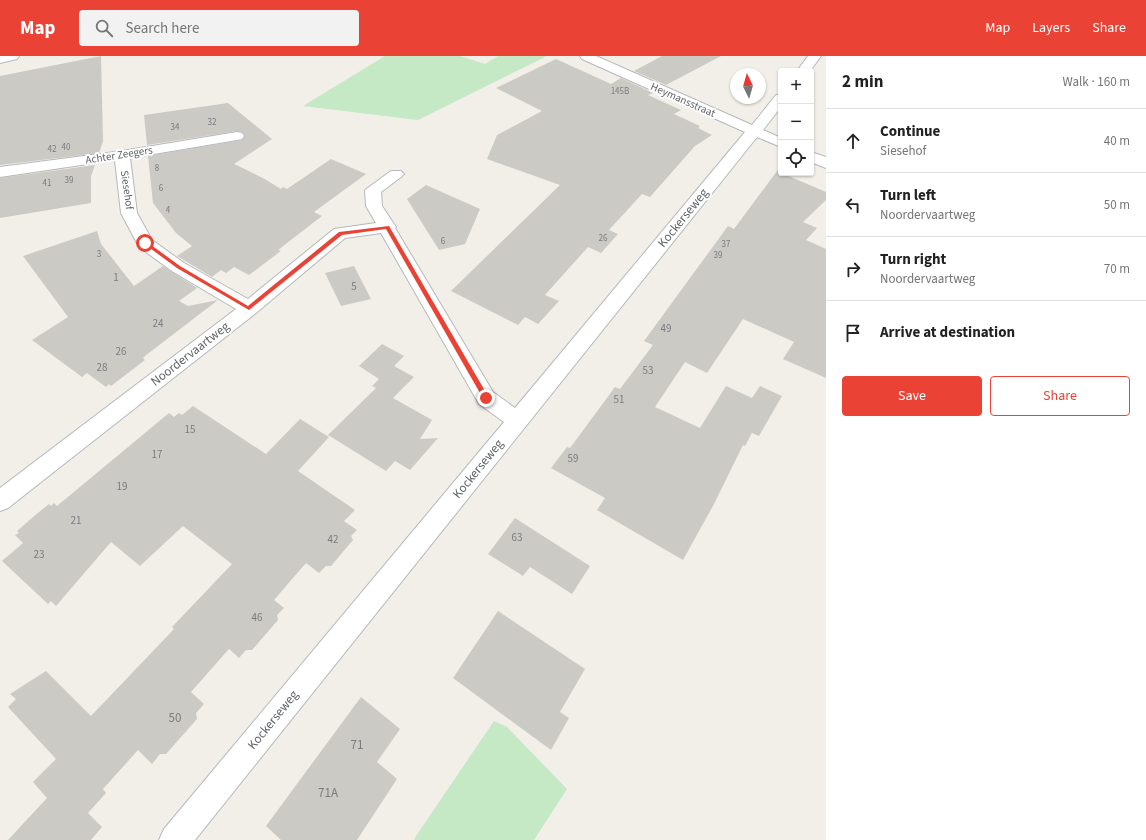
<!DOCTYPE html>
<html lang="en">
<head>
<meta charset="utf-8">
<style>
  body { margin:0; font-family:"Source Sans 3",sans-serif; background:#f2f2f2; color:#222 }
  .controls { position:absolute; right:12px; top:12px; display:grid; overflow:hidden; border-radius:4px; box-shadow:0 1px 3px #0004 }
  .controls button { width:36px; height:36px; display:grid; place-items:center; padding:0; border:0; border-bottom:1px solid #e0e0e0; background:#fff; color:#222; font:20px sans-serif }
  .compass { position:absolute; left:730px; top:12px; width:36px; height:36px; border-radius:50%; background:#fff; box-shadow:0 1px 3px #0004; rotate:355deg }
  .stop { position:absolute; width:12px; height:12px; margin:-9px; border:3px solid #ea4335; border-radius:50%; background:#fff }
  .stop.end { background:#ea4335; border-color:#fff; box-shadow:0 1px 4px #0008 }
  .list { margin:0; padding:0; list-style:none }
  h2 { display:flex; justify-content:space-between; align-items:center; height:52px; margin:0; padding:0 16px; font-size:17px }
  h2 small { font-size:13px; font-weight:400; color:#767676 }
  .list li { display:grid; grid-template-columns:26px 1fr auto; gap:12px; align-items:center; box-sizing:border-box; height:64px; padding:0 16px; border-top:1px solid #e0e0e0 }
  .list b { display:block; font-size:15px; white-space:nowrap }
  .list p { margin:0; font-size:13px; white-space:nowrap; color:#767676 }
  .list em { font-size:13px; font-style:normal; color:#767676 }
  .actions { display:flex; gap:8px; padding:12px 16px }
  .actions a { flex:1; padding:9px 0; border:1px solid #ea4335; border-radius:4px; text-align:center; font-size:14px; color:#ea4335 }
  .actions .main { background:#ea4335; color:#fff }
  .icon { flex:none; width:22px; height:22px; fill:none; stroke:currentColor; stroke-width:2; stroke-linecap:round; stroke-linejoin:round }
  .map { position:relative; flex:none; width:826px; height:784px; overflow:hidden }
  header { display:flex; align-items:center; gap:24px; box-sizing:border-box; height:56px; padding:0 20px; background:#ea4335; color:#fff }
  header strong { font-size:19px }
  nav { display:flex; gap:22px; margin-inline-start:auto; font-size:14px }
  .search { width:280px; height:36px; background:#f2f2f2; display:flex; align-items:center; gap:10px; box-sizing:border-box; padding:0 14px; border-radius:4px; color:#767676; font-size:15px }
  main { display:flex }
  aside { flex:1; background:#fff }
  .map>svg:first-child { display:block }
  .green { fill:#c5e8c5 }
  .building { fill:#cccac5 }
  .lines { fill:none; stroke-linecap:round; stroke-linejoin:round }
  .minor-casing { stroke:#b5b8bc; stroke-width:2 }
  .minor { fill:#fff; fill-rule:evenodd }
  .route { fill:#ea4335 }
  .labels { text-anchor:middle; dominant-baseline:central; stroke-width:4; stroke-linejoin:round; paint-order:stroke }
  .far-number-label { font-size:9px; fill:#7a7d7f }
  .far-street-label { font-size:11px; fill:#5f6368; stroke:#fff }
  .number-label { font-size:11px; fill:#7a7d7f }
  .street-label { font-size:13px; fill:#5f6368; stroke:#fff }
  .near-number-label { font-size:13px; fill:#7a7d7f }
</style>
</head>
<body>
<header>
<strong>Map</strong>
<div class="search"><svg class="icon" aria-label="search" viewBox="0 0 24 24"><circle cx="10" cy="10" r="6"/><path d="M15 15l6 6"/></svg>Search here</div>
<nav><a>Map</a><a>Layers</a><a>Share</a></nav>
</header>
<main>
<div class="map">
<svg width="826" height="784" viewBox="0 0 826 784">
  <rect width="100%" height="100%" fill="#f1efe8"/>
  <path class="green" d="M385 0H460L485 8 498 0H547L418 64 303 50Z
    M494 665 507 671 567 733 534 784H415L414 783Z"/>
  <path class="building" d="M101 0 103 85 99 97 0 109V20Z
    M662 0H721L666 29 634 15Z
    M556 3 611 28 621 22 653 37 648 39 681 54 674 58 700 70 698 72 712 79 695 90 650 141 642 138 609 174 618 178 601 197 588 191 545 239 559 245 538 268 525 261 518 269 451 235 560 129 487 103 497 79 542 55 496 32Z
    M228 47 272 83 234 108 263 122 281 133 283 131 287 133 331 103 366 118 314 156 322 160 278 194 281 195 249 219 234 211 226 217 221 214 212 221 177 200 192 190 176 177 153 147 148 100 242 84 245 79 242 76 237 75 147 89 144 59Z
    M95 109 91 120V147L0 162V122Z
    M777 115 826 136V144L803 166 817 172 806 184 826 193V322L783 303 794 286 743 263 707 317 685 306 655 351 700 372 726 330 752 342 760 330 782 340 759 380 752 377 745 390 743 389 714 448 683 504 597 454 605 442 551 412 567 391 570 392 615 331 620 333 653 289 644 285 728 170 734 173Z
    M426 129 480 153 465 188 439 194 407 143Z
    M97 175 101 188 134 230 163 210 197 232 179 245 188 250 218 244 145 300 143 302 145 304 111 330 109 328 106 331 87 317 82 321 32 284 68 261 23 200Z
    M354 210 371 243 341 250 325 217Z
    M382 288 404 300 394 310 414 321 393 342 432 364 420 383 438 382 410 414 395 405 386 415 328 379 376 332 372 330 379 323 359 310Z
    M193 350 266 398 300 363 329 381 298 415 355 454 344 465 357 474 351 480 353 484 331 510H326L319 517 306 507 274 544 284 552 277 559 278 564 252 594H246L239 602 229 593 191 636 204 648 196 657 197 663 166 698H160L152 708 138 694 103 733 106 737 88 757 102 771 91 784H8L47 742 33 726 56 703 8 651 16 643 10 638 46 615 91 660 174 573 172 571 232 508 183 470 140 510 111 486 56 550 51 545 48 548 2 505 23 487 15 479 19 477 17 475 33 461 49 448 51 450 54 447 57 450 169 357 174 361 179 357 182 359Z
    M515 462 590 510 572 538 530 511 523 520 488 498Z
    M498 555 585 613 560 656 569 662 551 694 453 622Z
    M361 641 400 673 377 706 397 723 357 784H281L266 770Z"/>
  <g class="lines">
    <defs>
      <path id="minor" d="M0 0H19L17 3 0 7Z
        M580 0H596L752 69 776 39 781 38V51L763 74 781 82V91L757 81 195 784H159L164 773 504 366 479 348 381 177 345 182 256 257 8 452 0 455V432L236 253 172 215 139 191 121 157 115 104 0 121V111L122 95 237 76 242 77 244 80 242 83 237 84 130 102 137 157 152 184 184 207 248 243 334 173 376 167 366 150 365 134 391 115H401L404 118 401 121 381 136 382 150 396 171 395 172 493 336 515 352 745 76 582 3Z
        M808 0H821L810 15H797Z
        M811 96 826 101V112L811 106Z"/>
    </defs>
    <use href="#minor" class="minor-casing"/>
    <use href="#minor" class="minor"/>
  </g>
  <path class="route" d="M389 170 488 340V344H484L386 173 342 179 249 254 177 212 143 187 147 186 180 210 248 250 339 176Z"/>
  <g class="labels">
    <g class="far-number-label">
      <text x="620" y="35">145B</text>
      <text x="212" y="66">32</text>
      <text x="175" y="71">34</text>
      <text x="66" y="91">40</text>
      <text x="52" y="93">42</text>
      <text x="157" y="112">8</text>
      <text x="69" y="124">39</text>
      <text x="47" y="127">41</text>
      <text x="161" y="132">6</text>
      <text x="168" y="154">4</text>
      <text x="603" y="182">26</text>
      <text x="443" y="185">6</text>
      <text x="726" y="188">37</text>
      <text x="99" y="198">3</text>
      <text x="718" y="199">39</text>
    </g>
    <g class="far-street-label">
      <text transform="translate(683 44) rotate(24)">Heymansstraat</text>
      <text transform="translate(119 99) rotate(-9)">Achter Zeegers</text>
      <text transform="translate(127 134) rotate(82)">Siesehof</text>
    </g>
    <g class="number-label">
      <text x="116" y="221">1</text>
      <text x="354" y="230">5</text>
      <text x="158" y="267">24</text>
      <text x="666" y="272">49</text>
      <text x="121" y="295">26</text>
      <text x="102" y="311">28</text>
      <text x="648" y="314">53</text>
      <text x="619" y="343">51</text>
      <text x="190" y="373">15</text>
      <text x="157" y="398">17</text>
      <text x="573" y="402">59</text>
      <text x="122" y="430">19</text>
      <text x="76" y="464">21</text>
      <text x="517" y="481">63</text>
      <text x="333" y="483">42</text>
      <text x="39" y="498">23</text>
      <text x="257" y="561">46</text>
    </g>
    <g class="street-label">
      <text transform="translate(683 162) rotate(-51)">Kockerseweg</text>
      <text transform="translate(190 298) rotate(-38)">Noordervaartweg</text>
      <text transform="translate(478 413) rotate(-51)">Kockerseweg</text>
      <text transform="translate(273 664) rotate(-51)">Kockerseweg</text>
    </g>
    <g class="near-number-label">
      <text x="175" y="662">50</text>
      <text x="357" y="689">71</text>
      <text x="328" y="737">71A</text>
    </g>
  </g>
</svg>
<div class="controls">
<button>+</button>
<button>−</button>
<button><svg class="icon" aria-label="locate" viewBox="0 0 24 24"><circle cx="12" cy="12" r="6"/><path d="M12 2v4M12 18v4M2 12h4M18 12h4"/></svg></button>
</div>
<svg class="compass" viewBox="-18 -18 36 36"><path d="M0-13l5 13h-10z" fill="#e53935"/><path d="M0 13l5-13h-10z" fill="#767676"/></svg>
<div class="stop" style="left:145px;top:187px"></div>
<div class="stop end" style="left:486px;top:342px"></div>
</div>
<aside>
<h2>2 min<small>Walk · 160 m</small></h2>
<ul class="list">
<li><svg class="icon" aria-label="ahead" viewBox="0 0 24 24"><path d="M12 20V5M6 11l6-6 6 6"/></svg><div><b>Continue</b><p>Siesehof</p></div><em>40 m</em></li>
<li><svg class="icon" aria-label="left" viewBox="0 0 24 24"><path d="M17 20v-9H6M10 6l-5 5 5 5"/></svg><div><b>Turn left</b><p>Noordervaartweg</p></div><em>50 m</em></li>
<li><svg class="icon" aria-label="right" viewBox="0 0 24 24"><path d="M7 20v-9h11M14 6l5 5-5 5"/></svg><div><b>Turn right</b><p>Noordervaartweg</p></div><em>70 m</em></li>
<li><svg class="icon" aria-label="arrive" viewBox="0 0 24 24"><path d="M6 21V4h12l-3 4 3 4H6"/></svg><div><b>Arrive at destination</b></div></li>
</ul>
<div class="actions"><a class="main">Save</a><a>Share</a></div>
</aside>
</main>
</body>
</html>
